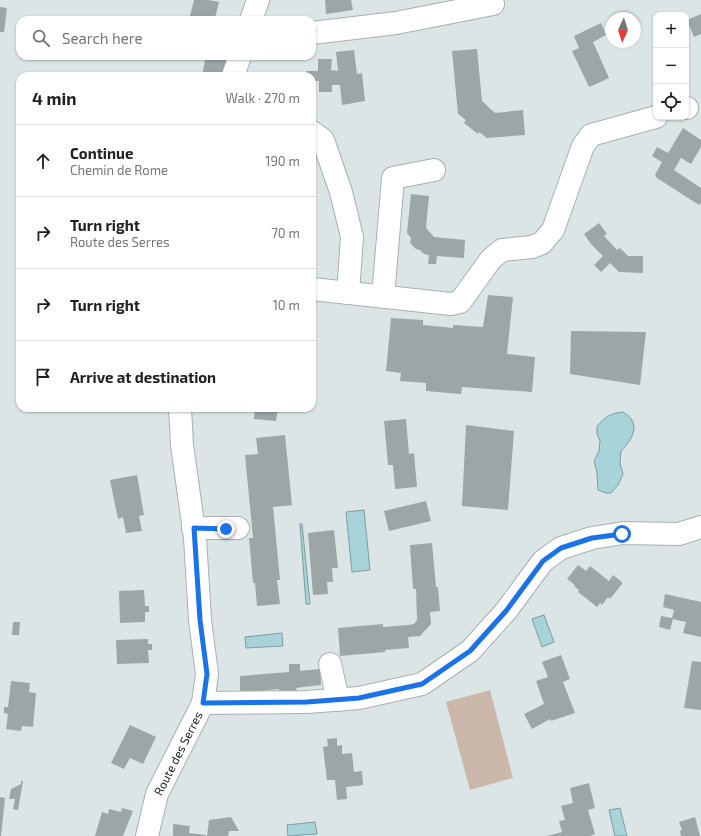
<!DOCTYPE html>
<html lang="en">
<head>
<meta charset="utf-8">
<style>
  body { margin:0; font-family:"Exo 2",sans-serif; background:#f6f6f6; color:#202124 }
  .controls { position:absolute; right:12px; top:12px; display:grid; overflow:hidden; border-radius:8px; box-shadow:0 1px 3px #0004 }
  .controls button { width:36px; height:36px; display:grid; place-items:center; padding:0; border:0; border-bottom:1px solid #e0e0e0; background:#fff; color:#202124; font:20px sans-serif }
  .compass { position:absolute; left:605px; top:12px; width:36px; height:36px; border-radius:50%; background:#fff; box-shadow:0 1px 3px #0004; rotate:184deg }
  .stop { position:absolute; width:12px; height:12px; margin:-9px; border:3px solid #1a73e8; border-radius:50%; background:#fff }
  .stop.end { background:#1a73e8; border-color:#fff; box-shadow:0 1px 4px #0008 }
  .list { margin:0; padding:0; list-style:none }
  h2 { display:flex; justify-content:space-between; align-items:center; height:52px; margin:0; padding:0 16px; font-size:17px }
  h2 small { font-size:13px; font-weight:400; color:#757577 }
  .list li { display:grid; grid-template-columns:26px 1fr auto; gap:12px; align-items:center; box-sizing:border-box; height:72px; padding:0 16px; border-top:1px solid #e0e0e0 }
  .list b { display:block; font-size:15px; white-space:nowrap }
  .list p { margin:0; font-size:13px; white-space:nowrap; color:#757577 }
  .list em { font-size:13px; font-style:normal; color:#757577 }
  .icon { flex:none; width:22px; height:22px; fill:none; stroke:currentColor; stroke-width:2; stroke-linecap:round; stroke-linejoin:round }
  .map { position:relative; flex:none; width:701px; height:836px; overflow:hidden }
  .search { position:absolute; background:#fff; box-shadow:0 1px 3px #0004; left:16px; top:16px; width:300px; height:44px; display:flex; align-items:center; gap:10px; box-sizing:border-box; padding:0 14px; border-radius:12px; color:#757577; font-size:15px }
  .panel { position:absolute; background:#fff; box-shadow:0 1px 3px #0004; left:16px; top:72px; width:300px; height:340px; border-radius:12px }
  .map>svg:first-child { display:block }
  .green { fill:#ccb7ab }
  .water { fill:#a8d4d9; stroke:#7c9c9f }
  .building { fill:#9da6a7 }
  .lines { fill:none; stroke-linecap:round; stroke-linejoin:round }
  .minor-casing { stroke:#a8b0b1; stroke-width:24 }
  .minor { stroke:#fff; stroke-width:22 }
  .route { stroke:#1a73e8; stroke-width:5 }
  .labels { text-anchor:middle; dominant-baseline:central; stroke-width:3.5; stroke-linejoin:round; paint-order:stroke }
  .street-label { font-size:12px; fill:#151818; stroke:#fff }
</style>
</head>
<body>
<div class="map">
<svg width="701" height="836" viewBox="0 0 701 836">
  <rect width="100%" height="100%" fill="#dce5e5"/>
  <path class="green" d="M490 690 513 778 470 790 446 702Z"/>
  <path class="water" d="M623 412C642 423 633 439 621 451L620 463 623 474 618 485 611 493H606L598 490 597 473 594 461 599 451 600 441 597 434V426C605 417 611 413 623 412Z
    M364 510 370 570 352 572 346 512Z
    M300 524H302L310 604H306Z
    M544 615 554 642 542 647 532 619Z
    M282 633 283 646 246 648 245 637Z
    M620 808 627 836H615L609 810Z
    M315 822 317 834 288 836 287 825Z"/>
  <path class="building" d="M194 0H209L219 2 215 18 213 17 212 20H189Z
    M325 0H351L353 10 326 14Z
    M0 7 7 8 4 32H0Z
    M701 14V34L694 37 687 20Z
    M601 23 606 35 593 42 609 78 589 87 572 51 579 48 574 36Z
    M477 49 482 101 495 113 523 110 525 135 487 138 479 132 478 134 464 123 466 120 458 114 452 51Z
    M354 50 357 74 362 73 365 101 342 105 340 85H332V92H319V81H312V76H306V71H318V59H332L331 70 338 71 336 52Z
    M206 56H221L230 58 226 76H202Z
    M683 128 701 140V147L691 164 681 158 674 170 701 188V203L699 205 657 178 655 175 662 162 652 156 657 147 668 153Z
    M411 194 429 196 426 228 434 237 465 240 464 258 437 256 436 264H428L429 255 424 254 420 250 416 249 410 243 411 238 407 233Z
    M599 223 607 234 604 236 617 250 620 248 628 256H643V273L619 272 610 263 601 272 594 265 603 256 591 244 584 234Z
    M488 295 513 297 507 354 535 357 532 392 462 387 461 394 426 391V383L400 381 401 373 386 371 391 318 423 320V325L453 328V325L483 327Z
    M571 331 646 332 640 385 570 374Z
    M255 408H278L276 421 254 419Z
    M406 419 409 454 414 453 417 487 395 489 393 465H388L384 421Z
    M466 425 514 431 508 510 462 506Z
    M285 435 292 505 273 507 280 580H277L280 604 257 606 255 583H253L249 538H253L245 455 258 454 256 438Z
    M137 475 144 515 139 516 142 531 126 533 123 517 118 519 110 480Z
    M426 501 431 521 389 531 384 511Z
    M334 530 338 568H332L333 582H327L328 594 313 595 308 533Z
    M432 543 436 587H438L440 611 430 612 431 624 420 636 408 637 409 648 385 650V652L340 656 338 628 383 624V627L407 625 414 624 417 620 416 589H413L410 545Z
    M578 565 586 571 590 566 609 581 613 575 622 582V584L610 599 608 597 602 605 600 603 597 607 578 592 579 590 574 586 575 585 567 579Z
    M144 590 145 606H149V612H145V622L120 623 119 591Z
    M665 594 701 602V637L683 633 686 622 673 619 670 630 659 627 661 616 672 618 674 610 663 607Z
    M13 622H20L19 635H12Z
    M148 639V644H152V650H148L149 663 117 664 116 640Z
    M561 655 570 679 563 682 575 713 551 721 550 719 532 729 524 714 544 704 536 681 548 677 542 662Z
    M692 661 701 662V710L684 708Z
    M289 664H300V671L320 669 321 685 296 688 297 691 280 695 279 689 240 693V676L289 672Z
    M11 681 30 683 29 692 36 693 33 727 22 726 21 731 6 729 8 714 4 713V707H8Z
    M130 725 156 737 143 764 130 758 124 769 111 763Z
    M337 738V746L342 745V754L352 753 354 772 362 771 363 785 346 787 347 799 337 800 335 780H327L323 747 328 746 327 739Z
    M21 781H23L18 810 13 809 15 799H9L11 789 21 784Z
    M589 783 595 808 588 810 595 834 590 836H547L562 832 559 821 565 820 561 806 573 803 570 788Z
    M0 797 5 798 1 836H0Z
    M122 808 133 811 123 836H95L102 812 108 814 109 809 121 812Z
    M231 817 239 831H229L228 836H207L209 820Z
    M695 817 700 836H681L680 831 682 830 679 822Z
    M173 824 190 826 189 833 206 835V836H173Z"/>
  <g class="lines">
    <defs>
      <g id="minor">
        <path d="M251 20 258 0"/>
        <path d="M312 33 396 23 493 4"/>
        <path d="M233 76 240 56"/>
        <path d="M686 108H687"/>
        <path d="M312 132 323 140 341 192 352 237 348 293"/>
        <path d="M312 289 451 304 460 302 491 259 502 250 532 247 542 243 553 230 583 146 591 135 656 117"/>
        <path d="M383 297 393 178 434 170"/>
        <path d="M193 528H238"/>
        <path d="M330 664 338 700"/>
        <path d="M203 703 307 702 359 698 422 684 470 651 506 611 543 561 561 548 592 538 623 533 679 534 701 527"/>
        <path id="s1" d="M147 836 157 794 203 703 207 674 200 620 195 538 182 445 180 408"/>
      </g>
    </defs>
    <use href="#minor" class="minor-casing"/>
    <use href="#minor" class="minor"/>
  </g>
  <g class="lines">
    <path class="route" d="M226 529 194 528 200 620 207 674 203 703 307 702 359 698 422 684 470 651 506 611 543 561 561 548 592 538 622 534"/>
  </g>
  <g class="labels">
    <g class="street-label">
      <text stroke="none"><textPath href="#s1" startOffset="89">Route des Serres</textPath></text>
    </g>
  </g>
</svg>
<div class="controls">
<button>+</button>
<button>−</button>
<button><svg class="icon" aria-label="locate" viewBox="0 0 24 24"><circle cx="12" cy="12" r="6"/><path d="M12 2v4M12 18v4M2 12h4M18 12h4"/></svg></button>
</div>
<svg class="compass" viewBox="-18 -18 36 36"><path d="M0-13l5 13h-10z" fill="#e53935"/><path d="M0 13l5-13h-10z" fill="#757577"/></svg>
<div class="stop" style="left:622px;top:534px"></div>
<div class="stop end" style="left:226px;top:529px"></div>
<div class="search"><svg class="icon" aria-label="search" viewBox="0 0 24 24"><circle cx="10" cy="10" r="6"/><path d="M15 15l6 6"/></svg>Search here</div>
<section class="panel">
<h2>4 min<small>Walk · 270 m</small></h2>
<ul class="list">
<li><svg class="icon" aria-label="ahead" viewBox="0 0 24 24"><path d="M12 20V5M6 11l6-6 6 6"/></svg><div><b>Continue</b><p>Chemin de Rome</p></div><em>190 m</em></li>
<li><svg class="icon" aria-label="right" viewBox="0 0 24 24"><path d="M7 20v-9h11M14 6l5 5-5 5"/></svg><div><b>Turn right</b><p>Route des Serres</p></div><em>70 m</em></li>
<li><svg class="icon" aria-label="right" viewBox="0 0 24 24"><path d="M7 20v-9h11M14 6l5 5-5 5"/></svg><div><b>Turn right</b></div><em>10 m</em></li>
<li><svg class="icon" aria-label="arrive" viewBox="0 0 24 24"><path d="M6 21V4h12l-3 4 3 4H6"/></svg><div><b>Arrive at destination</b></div></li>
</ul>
</section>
</div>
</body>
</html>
